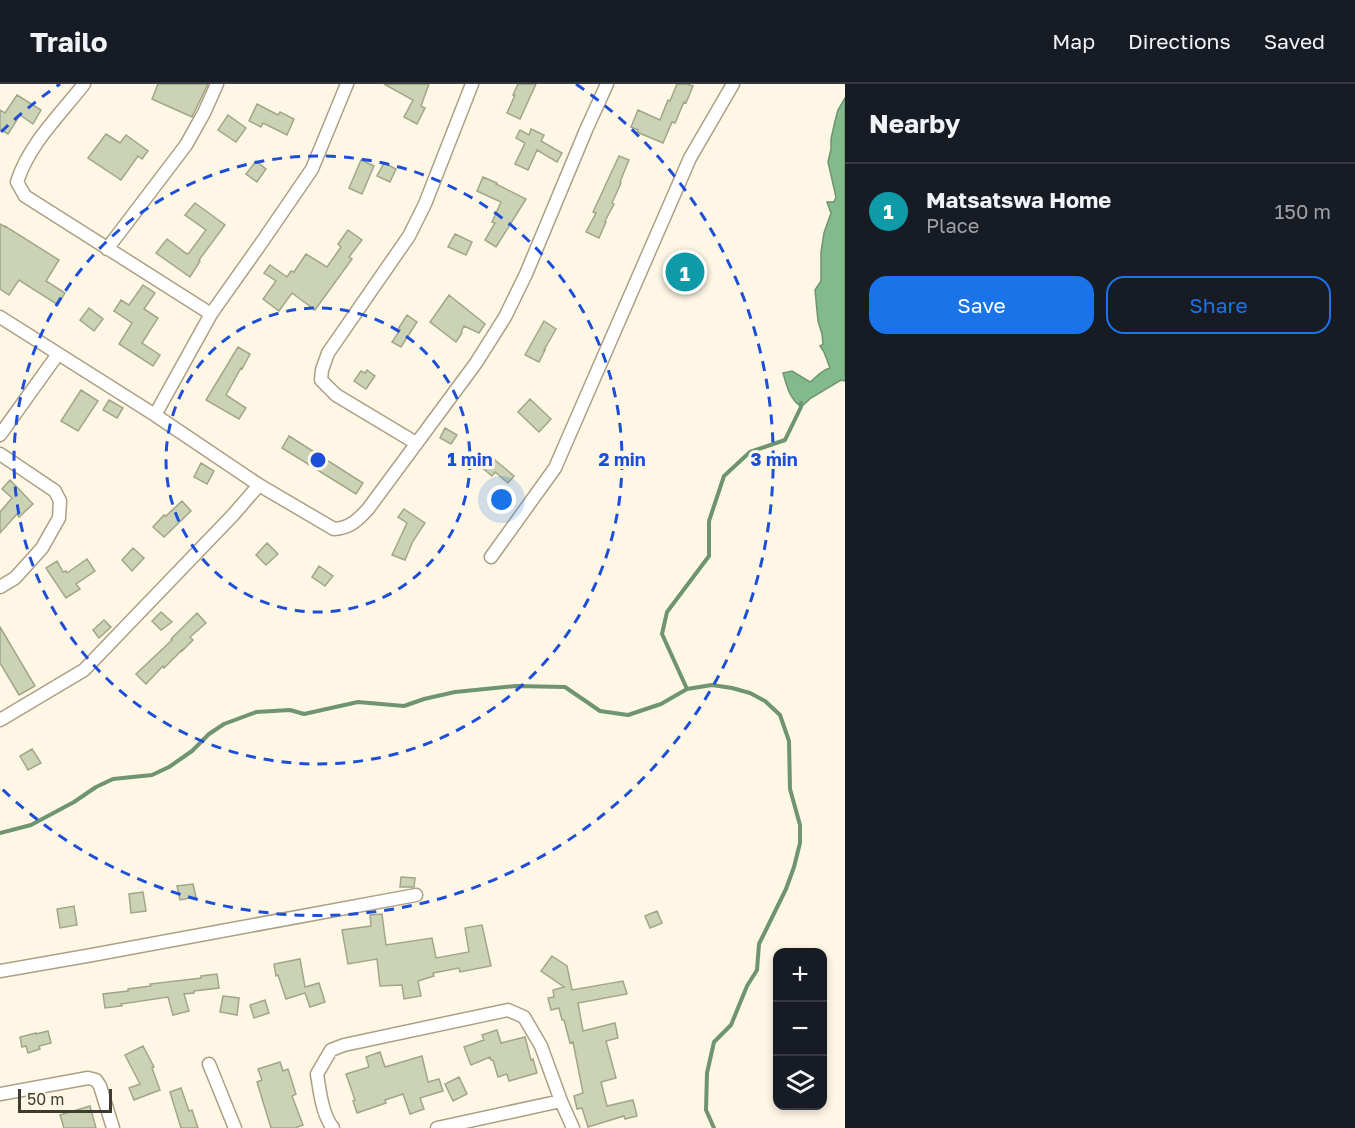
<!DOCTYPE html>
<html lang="en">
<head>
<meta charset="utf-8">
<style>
  body { margin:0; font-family:"Golos Text",sans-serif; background:#242831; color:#f1f3f6 }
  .controls { position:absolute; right:18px; bottom:18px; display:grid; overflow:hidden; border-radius:12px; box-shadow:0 3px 9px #0003 }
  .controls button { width:54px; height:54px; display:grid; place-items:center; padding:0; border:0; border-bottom:2px solid #363941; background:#171b24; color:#f1f3f6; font:30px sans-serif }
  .scale { position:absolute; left:18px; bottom:15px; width:94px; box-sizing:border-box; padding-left:6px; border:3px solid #403b2f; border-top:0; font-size:16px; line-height:21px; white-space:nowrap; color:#403b2f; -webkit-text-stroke:4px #fff7e5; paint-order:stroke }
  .you { position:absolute; left:502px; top:416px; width:21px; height:21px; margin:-15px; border:4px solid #fff; border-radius:50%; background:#1a73e8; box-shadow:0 0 0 9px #1a73e833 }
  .badge { display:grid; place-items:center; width:39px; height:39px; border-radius:50%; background:#1a73e8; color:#fff; font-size:20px; font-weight:700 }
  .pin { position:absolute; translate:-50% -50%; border:3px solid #fff; box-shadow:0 2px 6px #0006 }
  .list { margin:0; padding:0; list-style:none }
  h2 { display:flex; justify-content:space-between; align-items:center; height:78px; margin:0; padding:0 24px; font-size:26px }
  h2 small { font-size:20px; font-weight:400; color:#9ea1a6 }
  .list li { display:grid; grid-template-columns:39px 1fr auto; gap:18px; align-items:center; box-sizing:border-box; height:96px; padding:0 24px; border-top:2px solid #363941 }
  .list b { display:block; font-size:22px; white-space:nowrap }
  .list p { margin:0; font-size:20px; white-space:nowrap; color:#9ea1a6 }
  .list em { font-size:20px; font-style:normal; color:#9ea1a6 }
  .actions { display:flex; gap:12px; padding:18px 24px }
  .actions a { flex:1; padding:14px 0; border:2px solid #1a73e8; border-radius:18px; text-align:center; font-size:21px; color:#1a73e8 }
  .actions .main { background:#1a73e8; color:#fff }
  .icon { flex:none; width:33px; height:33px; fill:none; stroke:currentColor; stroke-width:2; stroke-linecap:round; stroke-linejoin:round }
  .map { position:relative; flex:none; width:845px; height:1044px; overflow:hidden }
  header { display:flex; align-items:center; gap:36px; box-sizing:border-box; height:84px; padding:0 30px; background:#171b24; border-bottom:2px solid #363941 }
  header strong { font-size:28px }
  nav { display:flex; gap:33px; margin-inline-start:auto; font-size:21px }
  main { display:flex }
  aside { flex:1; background:#171b24 }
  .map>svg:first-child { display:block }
  .water { fill:#82ba8c; stroke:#6e9470; stroke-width:1.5 }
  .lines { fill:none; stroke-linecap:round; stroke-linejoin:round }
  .stream { stroke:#6e9470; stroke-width:4 }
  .building { fill:#ccd3b5; stroke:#a0a689; stroke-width:1.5 }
  .minor-casing { stroke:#ac9f84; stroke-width:15 }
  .minor { stroke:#fff; stroke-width:12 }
  .ring { fill:none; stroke:#1d4ed8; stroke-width:3; stroke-dasharray:10 8 }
  .centre { fill:#1d4ed8; stroke:#fff7e5; stroke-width:3 }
  .ring-label { font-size:18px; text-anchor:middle; font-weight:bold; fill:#1d4ed8; stroke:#fff7e5; stroke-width:6; stroke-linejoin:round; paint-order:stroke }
</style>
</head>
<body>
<header>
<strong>Trailo</strong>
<nav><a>Map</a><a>Directions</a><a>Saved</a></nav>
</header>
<main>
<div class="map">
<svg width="845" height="1044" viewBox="0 0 845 1044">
  <rect width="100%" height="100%" fill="#fff7e5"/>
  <path class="water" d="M845 14V297L841 296 811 314 801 323C789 313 787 303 783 289L792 287 810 298C818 292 820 287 830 284L824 268 820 262 823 260 822 250 818 237 815 206 821 197V168L824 149 831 129 827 118H834L836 113 828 78 831 65V55L835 37 838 26Z"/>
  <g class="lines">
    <path class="stream" d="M687 605 662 550 667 528 709 472V437L724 392 750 368 785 356 801 323V319
      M0 749 31 741 74 718 96 703 113 695 152 691 169 683 192 667 209 650 224 640 256 628 290 626 304 630 358 618 404 622 424 615 455 608 516 602 565 603 600 627 628 631 661 620 687 605 712 601 732 604 750 609 765 617 780 631 789 657 790 705 800 741V759L794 783 786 805 759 860 757 886 747 902 731 941 714 958 707 989 706 1026 714 1044"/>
  </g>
  <path class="building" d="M158 0H208L192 33 152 15Z
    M384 0H429L421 22 425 24 417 40 404 33 413 16Z
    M518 0H536L520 35 507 29 515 11H513Z
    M677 0H687L693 2 686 19 684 18 675 39 672 38 663 59 637 48 638 46 631 43 638 26 660 36 668 16 670 17Z
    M17 11 41 26 33 40 20 31 8 50 0 45V26L5 29Z
    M257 20 278 31 280 28 294 35 287 51 263 39 261 43 249 37Z
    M228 31 246 44 236 58 218 46Z
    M531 45 544 51 541 57 562 69 557 78 537 66 528 86 515 80 525 59 516 54 520 46 529 51Z
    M106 50 120 59 126 51 148 67 142 75 138 72 121 96 88 74Z
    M619 72 629 76 620 98 621 99 612 119 614 120 605 137 606 138 599 154 586 148 596 129 593 128Z
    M361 76 374 82 362 110 349 104Z
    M256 77 266 85 257 98 246 90Z
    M384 79 396 85 390 98 377 92Z
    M483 93 497 99 496 100 526 115 496 163 485 156 495 139 492 138 501 118 477 107Z
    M195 119 225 141 199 176 200 177 190 193 156 169 167 155 187 170 189 169 206 146 185 131Z
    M0 140 5 143V142L59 176 46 197 65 209 58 221 19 196 9 211 0 205Z
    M348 146 362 156 349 173 352 175 315 226 292 209 279 227 263 215 276 197 264 189 270 181 287 193 291 187 294 188 306 170 327 183 341 163 338 160Z
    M455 150 472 158 466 171 448 163Z
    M143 201 155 209 144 225 158 234 142 259 160 271 153 282 119 260 132 239 114 227 121 216 129 221Z
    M449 211 485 240 479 249 464 242 461 248 462 249 456 258 430 238Z
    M89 224 103 235 94 247 80 236Z
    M407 231 417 238 401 263 392 258 400 246 398 245Z
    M544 237 556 245 544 266H545L539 278 525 271Z
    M238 263 250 270 242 285 241 284 226 311 246 324 239 335 206 316Z
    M367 286 375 292 366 305 354 297 361 287 365 289Z
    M81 306 98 317 78 347 61 337Z
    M530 315 551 335 539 348 518 328Z
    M109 316 123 324 117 334 103 326Z
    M445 344 457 351 451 360 440 354Z
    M289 352 363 399 356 410 282 364Z
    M489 371 514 392 508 399 495 388 492 392 480 382Z
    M201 379 214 387 207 400 194 393Z
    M10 396 33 420 19 433 17 430 0 449V428L12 414 2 405Z
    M182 417 191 427 164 453 153 443 164 431 166 432Z
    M404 425 425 439 413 457 405 476 392 471 407 439 398 433Z
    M267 459 278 470 266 481 256 471Z
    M133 464 144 474 132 487 122 476Z
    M87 475 95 487 76 500 80 505 66 514 46 484 57 477 63 488 66 487 67 489Z
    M319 482 333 492 325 502 312 493Z
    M161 528 172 538 161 546 152 537Z
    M197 529 206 539 190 553 193 556 182 567V566L164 584 163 582 146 600 136 590 172 556 171 555Z
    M104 536 111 543 99 554 93 546Z
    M0 543 35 602 19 611 0 579Z
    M32 665 41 679 28 686 20 672Z
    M401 793 415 794 414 803H400Z
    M193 800 196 813 180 816 177 802Z
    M143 808 146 827 131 829 129 810Z
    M74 822 77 841 60 844 57 825Z
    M657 827 662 839 650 844 645 832Z
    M382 830 386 861 432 854 436 874 469 868 465 844 482 841 491 882 460 888 459 884 433 889 434 892 418 897 421 912 404 915 402 901 380 902 377 875 348 880 342 846 371 842 370 831Z
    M552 872 567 882 572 906 623 897 627 910 578 919 583 947 615 939 618 954 606 957 616 994 601 998 607 1022 633 1016 637 1032 625 1035 624 1032 588 1043 582 1024 577 1025 574 1012 583 1009 573 958 570 959 564 936H562L559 924 551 926 548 914 554 913 553 906 564 903 541 887Z
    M300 875 305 903 319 899 325 918 310 923 305 909 286 915 278 891 276 892 274 880Z
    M217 890 219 904 194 907V909L184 910 189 927 173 931 168 913 121 920 122 922 105 924 103 910 128 907V905L151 902 150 900 201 894V892Z
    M223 912 239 914 237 931 220 928Z
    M265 916 269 929 254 934 250 921Z
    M497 946 501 959 525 953 531 976 533 975 537 989 509 997 507 990 498 993 493 976H491L490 973 471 981 464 963 484 956 482 951Z
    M48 947 51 959 39 962 40 965 28 969 26 962 22 963 20 953 36 949V950Z
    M143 962 154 983 152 984 160 1006 134 1016 129 1004 140 1000 125 971Z
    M380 968 385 983 422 972 428 998 439 995 443 1007 420 1014 424 1025 410 1030 403 1010 385 1016 386 1019 357 1029 353 1017 355 1016 346 990 369 983 366 973Z
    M280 978 283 987 288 985 296 1010 292 1012 303 1041 295 1044H271L257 998 262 996 258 985Z
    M459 993 467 1010 453 1017 445 1000Z
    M181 1004 189 1027 192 1026 198 1044H181L170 1008Z
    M90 1022 96 1044H64L60 1031Z"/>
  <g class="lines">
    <defs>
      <path id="minor" d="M84 0C60 31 29 60 17 98L25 112 211 230 155 331
        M107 165 186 61 204 29 217 0
        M211 230 262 158 312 85 347 0
        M0 233 155 331 259 401 334 445C350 444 358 436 368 425L476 279 505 233 526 190 586 46 607 0
        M0 351 58 270
        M416 359 336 311 321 296 322 286 328 269 409 152 425 120 472 0
        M0 370 55 407 60 417 59 434 42 464 15 494 0 503
        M491 473 555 384 690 74 733 0
        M0 636 84 586 233 431 259 401
        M0 887 92 871 416 811
        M209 980 235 1044
        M0 1010 88 994 96 996 100 1002 113 1044
        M333 1044C322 1030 320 1008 317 990L331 966 344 961 508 926 524 933 541 962 561 1017 573 1044
        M437 1044 561 1017"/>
    </defs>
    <use href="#minor" class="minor-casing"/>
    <use href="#minor" class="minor"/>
  </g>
  <g class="ring">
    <circle cx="318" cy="376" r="152"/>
    <circle cx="318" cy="376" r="304"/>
    <path d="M1 48A456 456 0 0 1 60 0M576 0A456 456 0 1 1 1 704"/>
  </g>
  <circle cx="318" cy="376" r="9" class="centre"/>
  <g class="ring-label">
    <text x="470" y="382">1 min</text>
    <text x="622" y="382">2 min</text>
    <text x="774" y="382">3 min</text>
  </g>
</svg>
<div class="controls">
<button>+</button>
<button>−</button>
<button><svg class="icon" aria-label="layers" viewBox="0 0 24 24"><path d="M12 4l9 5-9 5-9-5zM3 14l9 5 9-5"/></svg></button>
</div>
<div class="scale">50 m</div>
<div class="you"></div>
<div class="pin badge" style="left:685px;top:188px;background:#0f9aa8">1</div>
</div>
<aside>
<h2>Nearby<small></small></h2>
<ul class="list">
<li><span class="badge" style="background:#0f9aa8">1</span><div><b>Matsatswa Home</b><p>Place</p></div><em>150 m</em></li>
</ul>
<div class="actions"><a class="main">Save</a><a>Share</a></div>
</aside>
</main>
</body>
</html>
